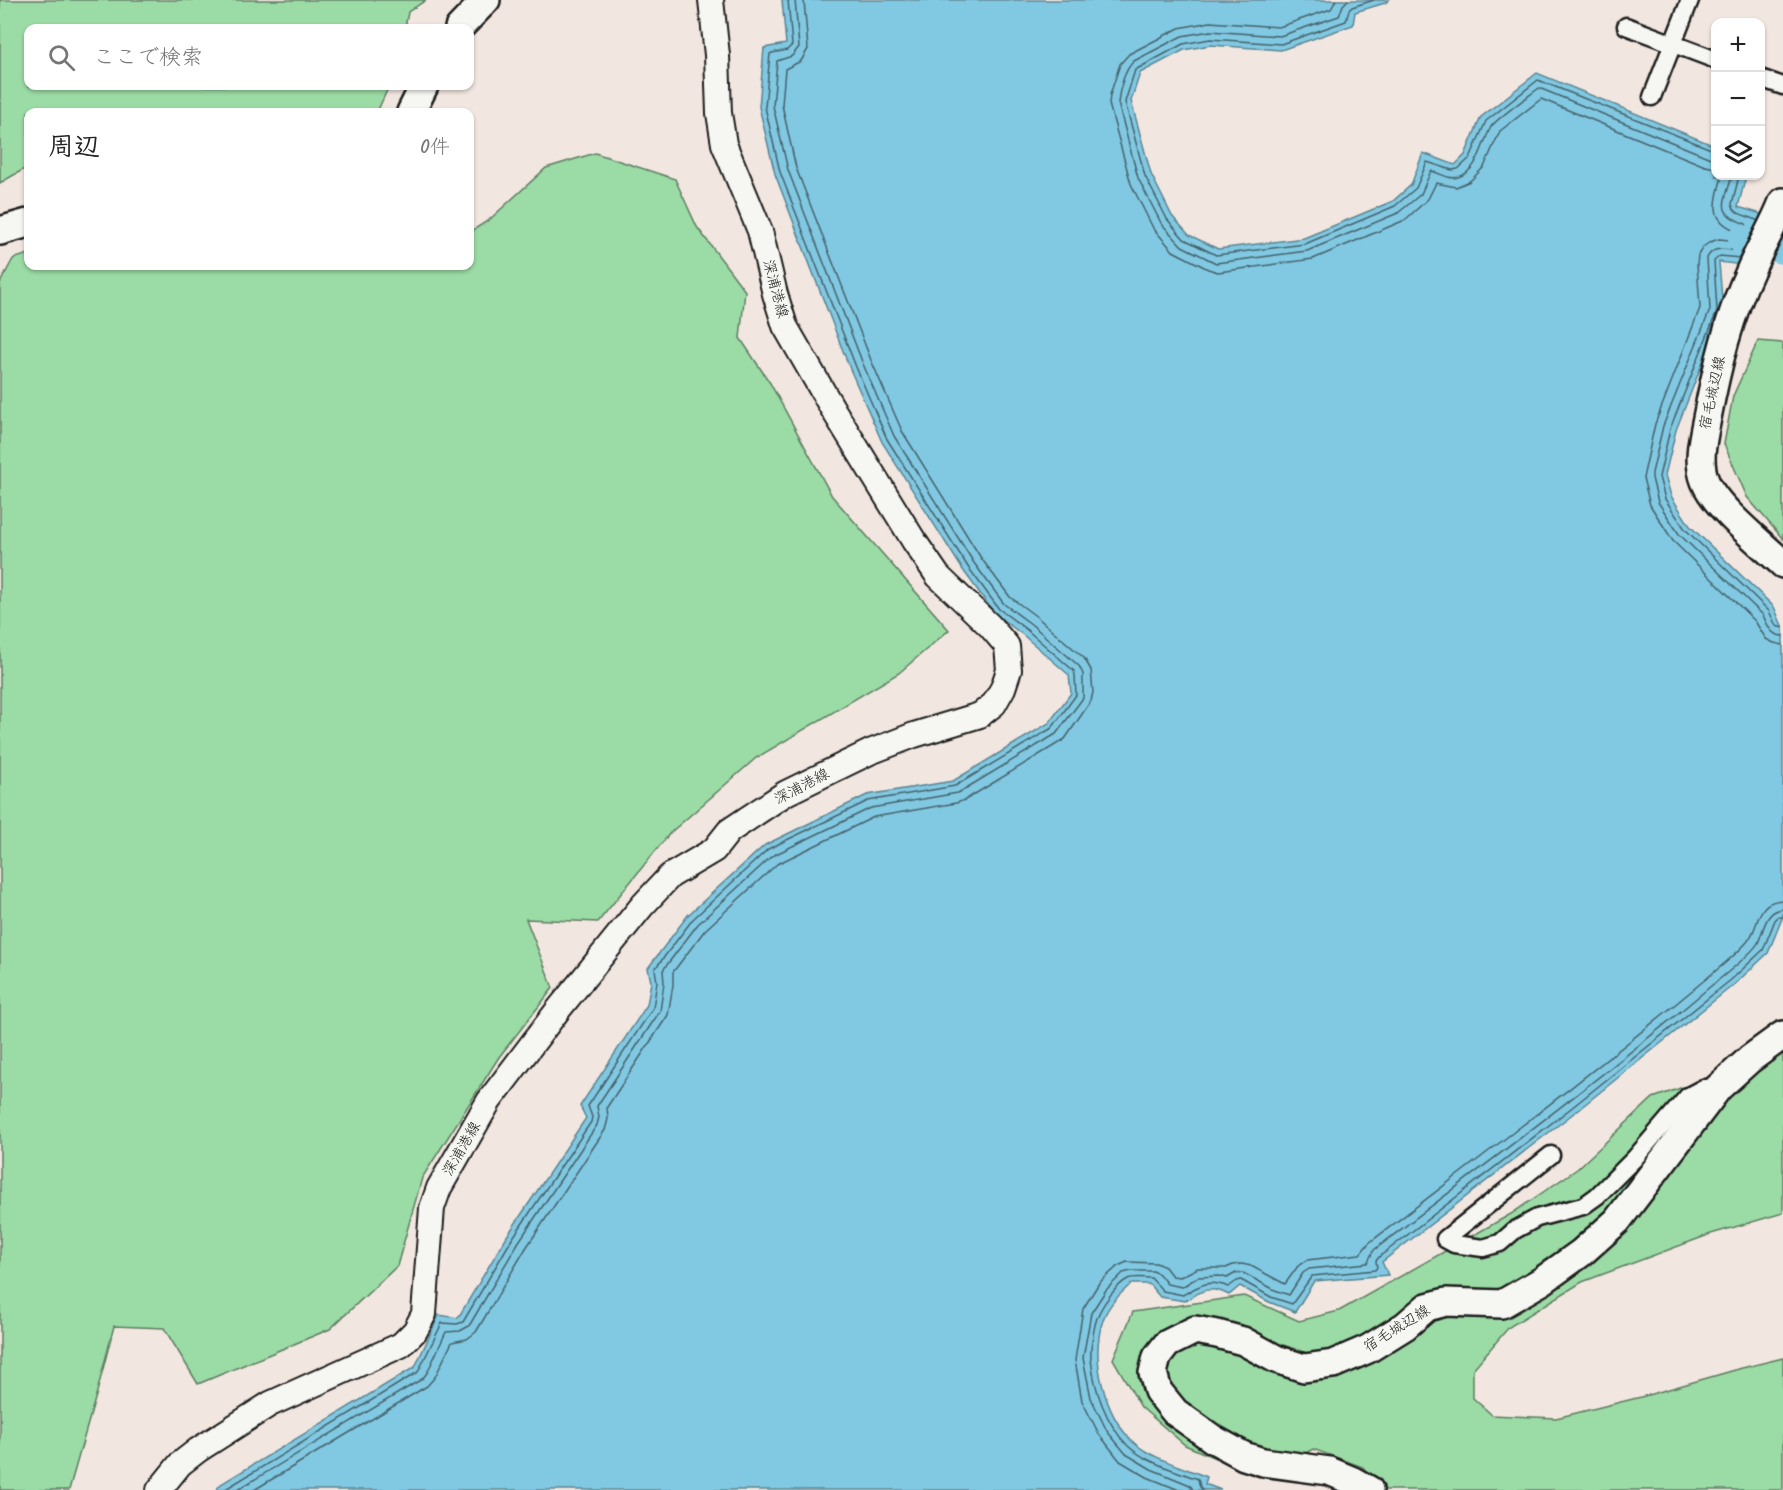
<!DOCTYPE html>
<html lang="ja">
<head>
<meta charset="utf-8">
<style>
  body { margin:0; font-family:Kalam,"Klee One",sans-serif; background:#f6f6f6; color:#222 }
  .controls { position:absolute; right:18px; top:18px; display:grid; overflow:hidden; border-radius:12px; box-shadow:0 2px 4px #0004 }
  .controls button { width:54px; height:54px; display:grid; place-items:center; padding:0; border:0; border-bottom:2px solid #e0e0e0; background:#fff; color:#222; font:30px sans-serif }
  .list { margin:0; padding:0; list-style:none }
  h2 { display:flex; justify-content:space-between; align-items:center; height:78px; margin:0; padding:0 24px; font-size:26px }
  h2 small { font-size:20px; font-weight:400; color:#767676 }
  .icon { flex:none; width:33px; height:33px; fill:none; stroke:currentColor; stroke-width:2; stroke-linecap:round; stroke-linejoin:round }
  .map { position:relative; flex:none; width:1783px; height:1490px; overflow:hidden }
  .search { position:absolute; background:#fff; box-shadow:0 2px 4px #0004; left:24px; top:24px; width:450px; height:66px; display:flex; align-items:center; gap:15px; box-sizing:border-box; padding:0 21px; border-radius:12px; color:#767676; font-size:22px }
  .panel { position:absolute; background:#fff; box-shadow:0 2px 4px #0004; left:24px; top:108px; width:450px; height:162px; border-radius:12px }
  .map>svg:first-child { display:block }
  .green { fill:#9bdba5; stroke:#5c7c60; stroke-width:1.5 }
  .water { fill:#81c9e2; stroke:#598493; stroke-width:1.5 }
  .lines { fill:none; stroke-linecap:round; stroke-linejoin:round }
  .shore { stroke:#44616b; stroke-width:1.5 }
  .river { stroke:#81c9e2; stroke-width:30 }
  .minor-casing { stroke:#1c1c1c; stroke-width:21 }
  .secondary-casing { stroke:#1c1c1c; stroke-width:28 }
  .primary-casing { stroke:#1c1c1c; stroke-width:32 }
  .minor { stroke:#f6f6f2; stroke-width:16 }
  .secondary { stroke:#f6f6f2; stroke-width:24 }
  .primary { stroke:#f6f6f2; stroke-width:27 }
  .labels { text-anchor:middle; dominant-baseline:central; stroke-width:4.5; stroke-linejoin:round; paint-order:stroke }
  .street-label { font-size:15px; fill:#1c1c1c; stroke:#f6f6f2 }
</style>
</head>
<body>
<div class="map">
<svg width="1783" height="1490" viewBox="0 0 1783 1490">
  <rect width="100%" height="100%" fill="#f2e7e0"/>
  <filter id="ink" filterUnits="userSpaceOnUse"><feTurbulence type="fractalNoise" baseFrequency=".0167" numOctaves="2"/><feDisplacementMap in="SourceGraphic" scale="12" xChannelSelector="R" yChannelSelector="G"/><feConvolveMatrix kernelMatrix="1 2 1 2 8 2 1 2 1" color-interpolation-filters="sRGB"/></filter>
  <g filter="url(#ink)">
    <path class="green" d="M0 0H426L408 12 405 28H28V86H389L377 112H28V167L0 183Z
      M595 153 675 179 697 227 745 291 740 338 770 383 832 496 949 630 899 673 756 758 670 833 598 922 526 919 553 988 499 1057 422 1178 397 1266 330 1329 198 1384 164 1328 114 1326 97 1392 69 1490H0V283L13 259 28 254V266H470V232L489 220 546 168Z
      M1758 341 1783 343V539L1747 497 1724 444 1733 396Z
      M1783 1046V1213L1711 1234 1582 1282 1509 1327 1473 1369V1398L1492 1415 1556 1418 1641 1397 1742 1368 1783 1358V1490H1379L1363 1467 1313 1449 1259 1477 1185 1445 1141 1407 1113 1359 1133 1312 1244 1296 1299 1321 1339 1311 1511 1214 1577 1169 1653 1098 1772 1055Z"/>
    <path class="water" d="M782 0H1389L1385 3 1355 12 1353 25 1281 50 1210 45 1184 50 1140 73 1131 101 1151 174 1172 216 1189 235 1218 249 1304 238 1393 201 1411 185 1423 153 1455 165 1465 155 1481 117 1537 73 1715 146 1716 176H1746L1738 207 1768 216 1743 265 1719 262 1723 311 1676 430 1665 475 1671 496 1690 526 1774 607 1783 628V916L1768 953 1736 983 1579 1109 1382 1262 1388 1275 1314 1281 1295 1312 1269 1302 1240 1286 1229 1295C1210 1285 1202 1290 1185 1301L1160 1297 1149 1284H1131C1120 1294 1108 1305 1103 1320 1090 1358 1104 1413 1132 1441 1148 1457 1185 1468 1207 1477L1205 1484 1221 1490H216L221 1484 415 1367 439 1315 458 1318 507 1236 586 1118 580 1106 647 1005 651 982 648 968 688 915 765 845 867 795 953 781 1049 723 1071 693 1069 675 1023 635 995 614 963 570 882 442 850 369 775 174 759 107 764 48 786 44Z"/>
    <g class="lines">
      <path class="shore" d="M1336 0 1331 9 1279 27 1210 22 1179 28 1129 54 1120 64 1110 95 1109 104 1131 184 1153 228 1173 251 1208 269 1218 272 1313 259 1405 220 1428 199 1436 183 1456 187 1470 181 1484 167 1500 131 1541 99 1705 166 1716 168
        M1348 0 1343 5 1339 16 1280 36 1210 31 1182 36 1134 61C1124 70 1119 91 1118 103L1138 178 1161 223 1182 246 1216 263 1307 251 1398 213 1421 194 1431 171C1440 173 1449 180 1458 177 1479 171 1482 143 1491 127 1496 119 1530 95 1539 88L1708 157 1716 159
        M1374 0 1352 7 1349 10 1346 21 1281 44 1210 39 1183 44 1135 70 1125 102 1145 176 1167 219 1184 239 1216 255 1305 244 1395 206 1416 188 1427 162 1452 170 1458 169 1470 158 1486 121 1538 80 1716 151
        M1722 176C1717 197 1707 218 1733 229L1734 232 1730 240 1719 239 1710 242 1703 247 1698 255 1697 264 1700 308 1655 424 1643 478 1650 505 1673 541 1755 621 1766 639 1774 643 1783 645
        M1732 176C1725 202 1714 213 1746 224L1747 227 1735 250C1723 250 1714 245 1707 258L1710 310 1663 426 1652 473V478L1658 502 1679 534 1763 615C1768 626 1770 635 1783 636
        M1739 176 1732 204C1734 216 1749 215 1758 221
        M1740 258 1720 256 1714 261 1717 311 1670 429 1659 477 1665 499 1685 529 1769 611 1776 626 1783 628
        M224 1490 418 1372 442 1323 457 1324 463 1322 512 1239 591 1122 592 1117 588 1106 653 1008 657 982 655 969 693 919 768 849 868 801 955 786 1052 728 1076 695 1075 675 1074 671 1027 630 999 609 968 567 887 439 856 367 780 172 765 107 770 54 772 53 787 50 792 45 788 0
        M237 1490 422 1379 427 1373 446 1332 460 1331 469 1326 518 1243 597 1125 599 1117 597 1106 660 1011 664 983 663 970 698 924 772 856 871 808 958 793 1056 734 1083 698V674L1079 666 1031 624 1004 604 974 563 894 436 863 364 788 170 773 106 777 61 792 56 799 47 795 0
        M254 1490 427 1386 435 1377 452 1342 467 1339 476 1332 526 1248 605 1130 608 1119 607 1107 668 1015 673 985V972L705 930 777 864 874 817 956 803 965 800 1065 739 1091 701 1093 692 1091 670 1084 658 1037 617 1010 597 981 558 902 431 871 360 796 168 782 105 785 69 801 61 808 49 804 0
        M1179 1490 1147 1477 1120 1461 1099 1434 1082 1401 1075 1360 1083 1309 1099 1283 1118 1266 1127 1262 1156 1263 1165 1267 1172 1276 1180 1277 1198 1268H1226L1233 1265 1242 1264 1251 1266 1285 1284 1298 1266 1307 1260 1360 1254 1369 1243C1482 1156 1597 1070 1707 978 1720 967 1736 955 1747 942 1761 926 1754 901 1783 900
        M1193 1490 1190 1485 1151 1469 1126 1454 1107 1431 1091 1398 1083 1358 1091 1313 1106 1290 1123 1273 1131 1271H1153L1159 1274 1167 1284 1182 1287 1198 1277 1219 1276 1227 1278 1236 1273H1243L1275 1290 1289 1295 1303 1273 1309 1269 1367 1263 1374 1250C1487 1163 1602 1078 1711 986 1722 977 1752 954 1758 943 1764 930 1765 910 1783 909
        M1203 1490 1200 1487 1198 1479C1176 1471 1145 1462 1128 1446 1106 1424 1094 1389 1091 1359 1090 1349 1094 1327 1097 1318 1101 1306 1117 1284 1128 1279 1134 1276 1145 1278 1151 1278L1163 1291 1183 1295C1200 1285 1209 1279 1228 1287L1237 1281 1241 1280 1271 1297 1292 1304 1312 1276 1375 1270 1377 1267 1376 1261 1379 1257 1575 1105 1732 979 1763 950 1775 920 1778 917H1783"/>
      <path class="river" d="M1743 240 1783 249"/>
      <defs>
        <path id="minor" d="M1626 26 1716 60
          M1760 78 1783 86
          M1652 97 1690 0
          M1551 1155 1445 1239 1454 1244 1483 1248 1500 1243 1515 1230 1537 1218 1583 1206 1597 1196 1634 1159 1688 1096 1703 1088H1718"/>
        <path id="secondary" d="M159 1490 180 1464 198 1450 270 1404 401 1345 415 1331 424 1314 432 1208 439 1188 489 1101 558 1010 642 906 670 876 714 850 729 831 786 793 870 752 914 735 980 715 994 704 1003 688 1009 670 1007 646 990 626 938 576 914 541 834 411 785 326 775 294 760 231 724 144 719 113 717 55 711 0"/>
        <path id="primary" d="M459 28 486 0
          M411 112 424 86
          M1783 202C1774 225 1761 246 1751 269 1729 316 1717 366 1707 418 1703 438 1697 461 1705 481 1715 507 1762 544 1783 564
          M0 231 28 223
          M1369 1490 1353 1481 1329 1471 1263 1462 1244 1456 1213 1439 1175 1412 1158 1391 1153 1373 1157 1357 1167 1344 1195 1330 1217 1334 1243 1341 1276 1359 1304 1368 1333 1364 1368 1349 1405 1326 1427 1307 1446 1302 1502 1304 1542 1281 1581 1253 1617 1221 1718 1088 1750 1059 1783 1035"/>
      </defs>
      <use href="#minor" class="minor-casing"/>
      <use href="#secondary" class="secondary-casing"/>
      <use href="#primary" class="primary-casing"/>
      <use href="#minor" class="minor"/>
      <use href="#secondary" class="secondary"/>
      <use href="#primary" class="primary"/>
    </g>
  </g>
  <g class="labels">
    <g class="street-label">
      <text transform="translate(775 289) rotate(75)">深浦港線</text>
      <text transform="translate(1713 393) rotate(-78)">宿毛城辺線</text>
      <text transform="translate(802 787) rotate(-28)">深浦港線</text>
      <text transform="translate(462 1149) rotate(-60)">深浦港線</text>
      <text transform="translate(1397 1329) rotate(-32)">宿毛城辺線</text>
    </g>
  </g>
</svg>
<div class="controls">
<button>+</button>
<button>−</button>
<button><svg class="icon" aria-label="layers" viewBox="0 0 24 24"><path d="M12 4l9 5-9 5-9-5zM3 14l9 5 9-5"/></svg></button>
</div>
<div class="search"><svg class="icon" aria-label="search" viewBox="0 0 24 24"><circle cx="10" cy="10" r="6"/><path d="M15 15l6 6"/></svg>ここで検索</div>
<section class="panel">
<h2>周辺<small>0件</small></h2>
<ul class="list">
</ul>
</section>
</div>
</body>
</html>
